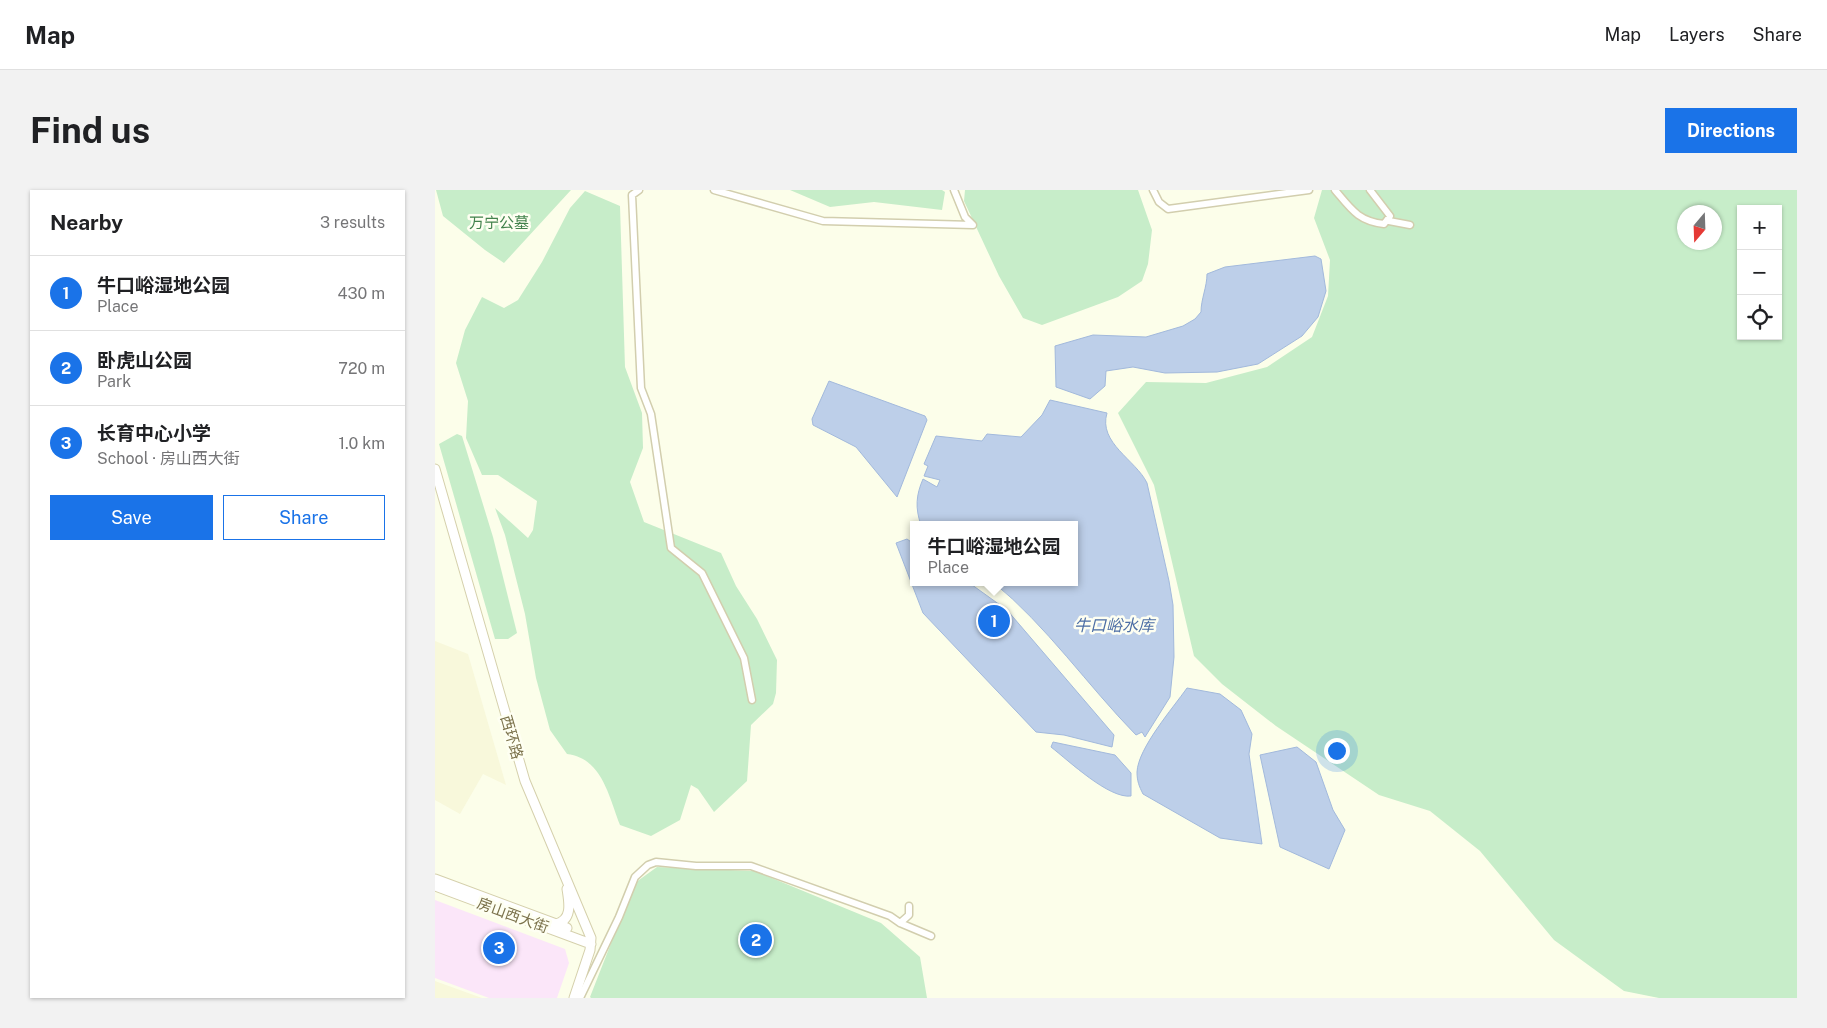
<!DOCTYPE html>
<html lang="en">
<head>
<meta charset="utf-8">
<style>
  body { margin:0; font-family:"Public Sans","Noto Sans SC",sans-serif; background:#f2f2f2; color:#202124 }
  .controls { position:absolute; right:15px; top:15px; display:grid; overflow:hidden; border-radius:0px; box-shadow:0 1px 4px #0004 }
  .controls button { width:45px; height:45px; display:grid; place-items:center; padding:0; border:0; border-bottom:1px solid #e0e0e0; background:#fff; color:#202124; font:25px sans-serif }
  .compass { position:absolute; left:1242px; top:15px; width:45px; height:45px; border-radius:50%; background:#fff; box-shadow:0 1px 4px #0004; rotate:199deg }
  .you { position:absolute; left:901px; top:560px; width:18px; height:18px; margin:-12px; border:4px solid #fff; border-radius:50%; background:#1a73e8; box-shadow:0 0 0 8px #1a73e833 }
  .badge { display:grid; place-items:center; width:32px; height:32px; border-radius:50%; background:#1a73e8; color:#fff; font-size:16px; font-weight:700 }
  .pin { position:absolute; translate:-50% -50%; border:2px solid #fff; box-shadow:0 1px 5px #0006 }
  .popup { position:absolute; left:475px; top:331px; width:168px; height:65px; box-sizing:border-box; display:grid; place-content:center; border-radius:0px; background:#fff; filter:drop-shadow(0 1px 4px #0005); font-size:16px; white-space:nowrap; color:#757577 }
  .popup b { font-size:19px; color:#202124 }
  .popup::after { content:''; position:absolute; left:50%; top:100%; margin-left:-10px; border:10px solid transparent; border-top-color:#fff }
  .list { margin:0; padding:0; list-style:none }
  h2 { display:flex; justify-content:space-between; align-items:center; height:65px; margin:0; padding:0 20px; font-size:21px }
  h2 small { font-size:16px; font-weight:400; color:#757577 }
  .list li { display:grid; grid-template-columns:32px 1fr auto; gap:15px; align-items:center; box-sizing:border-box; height:75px; padding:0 20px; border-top:1px solid #e0e0e0 }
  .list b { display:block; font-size:19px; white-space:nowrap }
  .list p { margin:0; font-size:16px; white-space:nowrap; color:#757577 }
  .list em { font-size:16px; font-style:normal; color:#757577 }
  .actions { display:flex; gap:10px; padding:15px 20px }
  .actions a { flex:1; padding:11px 0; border:1px solid #1a73e8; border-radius:0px; text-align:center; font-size:18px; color:#1a73e8 }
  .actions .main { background:#1a73e8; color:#fff }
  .icon { flex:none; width:28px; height:28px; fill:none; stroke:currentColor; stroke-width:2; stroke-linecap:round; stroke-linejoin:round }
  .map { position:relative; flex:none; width:1362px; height:808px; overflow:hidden; border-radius:0px }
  header { display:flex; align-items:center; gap:30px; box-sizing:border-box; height:70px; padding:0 25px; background:#fff; border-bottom:1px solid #e0e0e0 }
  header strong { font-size:24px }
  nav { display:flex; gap:28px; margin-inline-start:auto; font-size:18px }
  .intro { display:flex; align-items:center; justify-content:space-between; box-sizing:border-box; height:120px; padding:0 30px }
  h1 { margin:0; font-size:35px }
  .button { padding:12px 22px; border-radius:0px; background:#1a73e8; color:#fff; font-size:18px; font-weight:700 }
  main { display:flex; gap:30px; padding:0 30px }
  aside { flex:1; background:#fff; border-radius:0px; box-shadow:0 1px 4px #0004 }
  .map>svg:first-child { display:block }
  .residential { fill:#f8f8db }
  .education { fill:#fbe6f9 }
  .green { fill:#c7edc9; fill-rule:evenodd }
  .water { fill:#bdcfe9; stroke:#a2b9dc }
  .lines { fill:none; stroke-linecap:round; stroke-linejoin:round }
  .street-casing { stroke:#d2ceae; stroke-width:9 }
  .secondary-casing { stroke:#d5d0ac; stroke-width:11 }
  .street { stroke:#fff; stroke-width:6 }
  .secondary { stroke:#fff; stroke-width:9 }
  .labels { text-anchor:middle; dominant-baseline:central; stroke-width:5; stroke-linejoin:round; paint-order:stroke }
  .park-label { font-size:15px; fill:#42824c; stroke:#fefff2 }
  .street-label { font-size:15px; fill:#7b724b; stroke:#fefff2 }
  .water-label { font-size:16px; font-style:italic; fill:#4c6ea5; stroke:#fefff2 }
</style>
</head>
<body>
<header>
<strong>Map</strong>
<nav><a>Map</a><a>Layers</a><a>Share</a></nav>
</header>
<div class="intro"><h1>Find us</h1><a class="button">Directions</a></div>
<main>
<aside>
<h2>Nearby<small>3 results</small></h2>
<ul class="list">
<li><span class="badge">1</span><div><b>牛口峪湿地公园</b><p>Place</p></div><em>430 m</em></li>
<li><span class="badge">2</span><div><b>卧虎山公园</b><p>Park</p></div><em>720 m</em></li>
<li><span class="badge">3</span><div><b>长育中心小学</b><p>School · 房山西大街</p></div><em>1.0 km</em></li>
</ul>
<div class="actions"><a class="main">Save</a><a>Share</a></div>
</aside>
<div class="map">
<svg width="1362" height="808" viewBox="0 0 1362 808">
  <rect width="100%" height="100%" fill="#fcfeea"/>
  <path class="residential" d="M0 451 33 464 71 595 48 584 25 624 0 610Z
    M0 791 47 808H0Z"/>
  <path class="education" d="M0 710 130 759 134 773 122 808H54L0 788Z"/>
  <path class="green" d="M1 0H136L69 73 50 60 8 26Z
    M355 0H507L510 2 507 20 439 12 395 17Z
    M530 0H703L717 40 713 74 707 91 683 107 607 135 588 128 564 86 529 11Z
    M887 0H1362V808H1224L1189 801 1119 750 1045 661 995 621 944 605 841 536 787 494 759 466 719 295 683 223 711 192 771 193 832 177 877 147 893 106 895 70 879 28ZM1306 19H1343V146H1306ZM1250 22H1280V52H1250Z
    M150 1 185 16 190 177 207 223 208 258 195 292 209 332 286 363 301 396 322 429 342 470 341 503 338 514 316 535 312 591 279 622 263 599 256 595 245 630 216 646 185 635C174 607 167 568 132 564L115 540 101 488 90 424 70 345 60 318 93 348 98 340 102 311 63 285H47L31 248 33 211 21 173 30 140 47 107 69 118 83 110 107 72 135 18Z
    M22 244 27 246 58 347 82 443 73 449H60L4 254Z
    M222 677 320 681 446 733 485 767 492 808H156L155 807 198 697 204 690Z"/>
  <path class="water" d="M880 66 886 69 891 101 883 127 867 146 823 174 782 182 730 183 698 177 671 181 670 196 655 209 621 197 620 156 658 145 711 147 748 136 760 129 766 122C766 109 772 97 772 84L790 77Z
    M394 191 490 226 492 230 462 307 421 257 378 235 377 229Z
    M615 210 672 223C663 253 701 270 712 293L734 391 738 415 739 467 735 507 710 547 707 542 701 545C652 495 612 436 558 392H639V335H486C480 318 481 305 488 289L502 297 505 290 489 286 493 276 489 274 501 246 547 251 552 244 586 247 607 225Z
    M472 349 479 354V392H533L572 420 679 545 677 557 629 545 601 542 488 423 461 353Z
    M752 498 785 504 806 520 817 544 814 564 827 654 785 648 708 604C704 596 702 591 702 582 703 558 738 518 752 498Z
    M618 552 680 565 696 583V606C674 609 634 571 616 557Z
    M862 557 881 572 898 620 910 640 894 679 845 657 825 565Z"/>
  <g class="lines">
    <defs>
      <path id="street" d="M204 0 197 5 206 198 216 224 236 358 267 383 309 468 317 510
        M279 0 388 31 538 35 530 27 519 0
        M718 0 724 12 733 19 874 0
        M900 0C916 19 923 31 949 34L955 26 935 0
        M954 31 975 35
        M465 733 474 725V716
        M145 808 184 727 200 687 213 675 221 672 261 676H316L455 726 465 733 496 746"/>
      <path id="secondary" d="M0 279 90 591 156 748 155 760 139 808
        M0 689 132 738
        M0 696 156 754
        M121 734C138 730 134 712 132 699"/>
    </defs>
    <use href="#street" class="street-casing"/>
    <use href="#secondary" class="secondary-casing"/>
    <use href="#street" class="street"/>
    <use href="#secondary" class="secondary"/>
  </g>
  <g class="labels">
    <g class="park-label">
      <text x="64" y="32">万宁公墓</text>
    </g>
    <g class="street-label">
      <text transform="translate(77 547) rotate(74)">西环路</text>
      <text transform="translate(78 725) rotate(20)">房山西大街</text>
    </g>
    <g class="water-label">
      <text x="679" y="435">牛口峪水库</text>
    </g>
  </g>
</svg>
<div class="controls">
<button>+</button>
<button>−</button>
<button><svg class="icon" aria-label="locate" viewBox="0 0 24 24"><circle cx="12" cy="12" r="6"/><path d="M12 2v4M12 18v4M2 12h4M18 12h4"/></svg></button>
</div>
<svg class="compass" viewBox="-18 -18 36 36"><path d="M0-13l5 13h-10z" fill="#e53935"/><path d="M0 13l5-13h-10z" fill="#757577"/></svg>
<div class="you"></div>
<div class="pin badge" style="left:559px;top:431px">1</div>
<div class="popup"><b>牛口峪湿地公园</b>Place</div>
<div class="pin badge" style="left:321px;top:750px">2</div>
<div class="pin badge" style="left:64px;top:758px">3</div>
</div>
</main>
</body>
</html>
